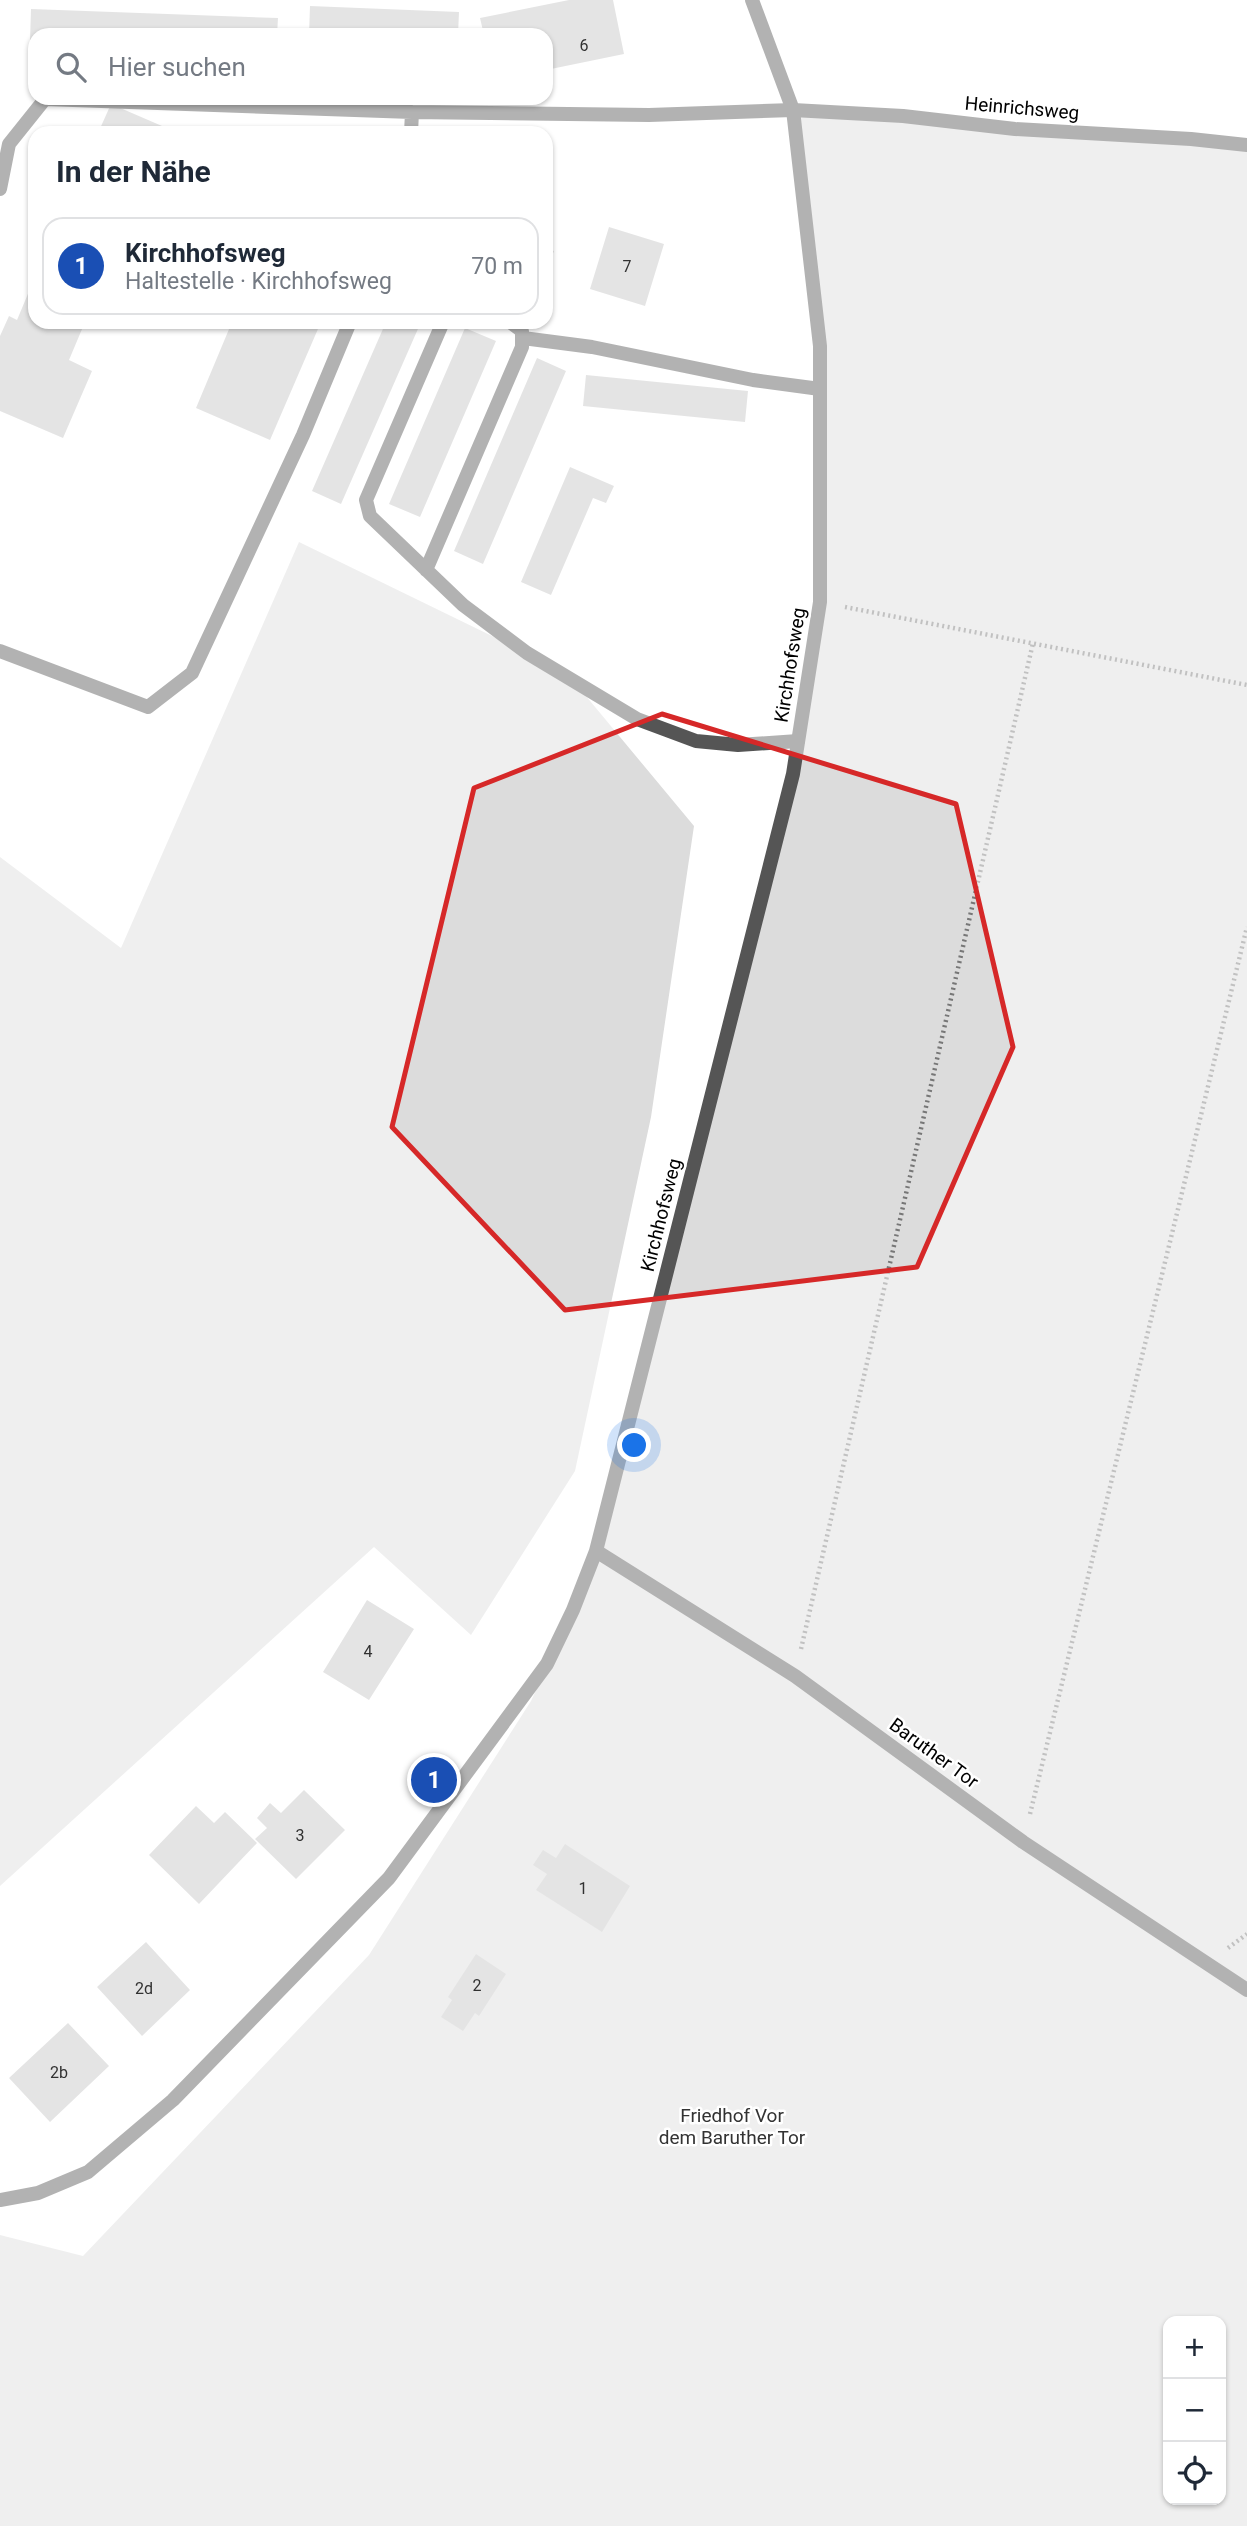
<!DOCTYPE html>
<html lang="de">
<head>
<meta charset="utf-8">
<style>
  body { margin:0; font-family:Roboto,sans-serif; background:#f6f6f7; color:#1f2937 }
  .controls { position:absolute; right:21px; bottom:21px; display:grid; overflow:hidden; border-radius:14px; box-shadow:0 2px 5px #0004 }
  .controls button { width:63px; height:63px; display:grid; place-items:center; padding:0; border:0; border-bottom:2px solid #e0e1e3; background:#fff; color:#1f2937; font:35px sans-serif }
  .you { position:absolute; left:635px; top:1446px; width:24px; height:24px; margin:-18px; border:5px solid #fff; border-radius:50%; background:#1a73e8; box-shadow:0 0 0 10px #1a73e833 }
  .badge { display:grid; place-items:center; width:46px; height:46px; border-radius:50%; background:#db2777; color:#fff; font-size:23px; font-weight:700 }
  .pin { position:absolute; translate:-50% -50%; border:4px solid #fff; box-shadow:0 2px 7px #0006 }
  .list { margin:0; padding:0; list-style:none }
  h2 { display:flex; justify-content:space-between; align-items:center; height:91px; margin:0; padding:0 28px; font-size:30px }
  h2 small { font-size:23px; font-weight:400; color:#747a83 }
  .list li { display:grid; grid-template-columns:46px 1fr auto; gap:21px; align-items:center; box-sizing:border-box; height:98px; margin:0 14px 14px; padding:0 14px; border:2px solid #e0e1e3; border-radius:21px }
  .list b { display:block; font-size:26px; white-space:nowrap }
  .list p { margin:0; font-size:23px; white-space:nowrap; color:#747a83 }
  .list em { font-size:23px; font-style:normal; color:#747a83 }
  .icon { flex:none; width:38px; height:38px; fill:none; stroke:currentColor; stroke-width:2; stroke-linecap:round; stroke-linejoin:round }
  .map { position:relative; flex:none; width:1247px; height:2526px; overflow:hidden }
  .search { position:absolute; background:#fff; box-shadow:0 2px 5px #0004; left:28px; top:28px; width:525px; height:77px; display:flex; align-items:center; gap:18px; box-sizing:border-box; padding:0 24px; border-radius:21px; color:#747a83; font-size:26px }
  .panel { position:absolute; background:#fff; box-shadow:0 2px 5px #0004; left:28px; top:126px; width:525px; height:203px; border-radius:21px }
  .map>svg:first-child { display:block }
  .green { fill:#dcdcdc; fill-rule:evenodd }
  .building { fill:#c4c4c4 }
  .lines { fill:none; stroke-linecap:round; stroke-linejoin:round }
  .path { stroke:#777; stroke-width:4.5; stroke-dasharray:2 3.5; stroke-linecap:butt }
  .lane { stroke:#555; stroke-width:14 }
  .street { stroke:#555; stroke-width:14 }
  .marked { fill:none; stroke:#d62828; stroke-width:5; stroke-linejoin:round }
  .labels { text-anchor:middle; dominant-baseline:central; stroke-width:5; stroke-linejoin:round; paint-order:stroke }
  .number-label { font-size:16px; fill:#313131 }
  .street-label { font-size:19px; fill:#000; stroke:#fff }
  .park-label { font-size:19px; fill:#333; stroke:#fff }
</style>
</head>
<body>
<div class="map">
<svg width="1247" height="2526" viewBox="0 0 1247 2526">
  <rect width="100%" height="100%" fill="#fff"/>
  <path class="green" d="M793 110 1247 145V2526H0V2235L83 2256 369 1955 531 1701 605 1543 793 774 818 613 820 346ZM1168 2321H1221V2500H1168Z
    M299 542 566 672 694 826 651 1117 575 1471 471 1635 374 1547 0 1886V857L121 948Z"/>
  <path class="building" d="M569 0H613L624 54 546 70V35H484L480 18Z
    M310 6 459 12 458 35H309Z
    M31 9 278 18 277 35H35V73H29Z
    M111 104 169 129 168 133H98Z
    M609 227 664 244 645 306 590 289Z
    M546 248 554 251 546 271Z
    M35 277V322H85L69 360 92 371 63 438 0 411V336L9 316 17 320Z
    M232 322H321L270 440 196 408Z
    M386 322H421L341 504 312 491Z
    M465 328 496 341 420 517 389 504Z
    M537 358 566 371 483 564 454 551Z
    M586 375 748 391 745 422 583 406Z
    M570 467 614 486 606 503 593 498 551 595 521 582Z
    M367 1600 414 1629 369 1700 323 1672Z
    M304 1790 345 1830 296 1879 255 1839 267 1828 257 1818 270 1803 281 1813Z
    M196 1806 214 1823 225 1812 257 1843 199 1904 149 1855Z
    M565 1844 630 1886 602 1932 536 1890 547 1874 533 1865 543 1850 556 1858Z
    M146 1942 190 1990 142 2036 97 1987Z
    M476 1954 506 1974 479 2016 475 2013 463 2031 441 2017 452 2000 448 1997Z
    M68 2023 109 2066 50 2122 9 2078Z"/>
  <g class="lines">
    <path class="path" d="M845 607 1247 685
      M801 1649 1033 643
      M1030 1814 1247 927
      M1228 1948 1247 1934"/>
    <path class="lane" d="M411 133 412 112
      M0 189 9 144 45 99 412 112 649 115 793 110
      M443 322 366 500 370 516 463 605 527 653 637 719 696 741 738 745 798 741
      M523 338 592 347 753 380 820 389
      M426 570 522 347V331L510 322
      M0 651 148 707 192 673 303 435 350 322"/>
    <path class="street" d="M793 110 903 116 1015 129 1191 139 1247 145
      M596 1551 795 1676 1023 1842 1247 1990
      M0 2200 38 2193 88 2172 173 2100 389 1878 547 1664 573 1610 596 1551 793 774 820 602V346L793 110 752 0"/>
  </g>
  <path d="M0 0H1247V2526H0ZM662 714 956 804 1013 1047 917 1267 565 1310 392 1127 474 788Z" fill="#fff" fill-opacity=".55" fill-rule="evenodd"/>
  <path class="marked" d="M662 714 956 804 1013 1047 917 1267 565 1310 392 1127 474 788Z"/>
  <g class="labels">
    <g class="number-label">
      <text x="584" y="45">6</text>
      <text x="627" y="266">7</text>
      <text x="368" y="1651">4</text>
      <text x="300" y="1835">3</text>
      <text x="583" y="1888">1</text>
      <text x="477" y="1985">2</text>
      <text x="144" y="1988">2d</text>
      <text x="59" y="2072">2b</text>
    </g>
    <g class="street-label">
      <text transform="translate(1022 108) rotate(5)">Heinrichsweg</text>
      <text transform="translate(790 665) rotate(-81)">Kirchhofsweg</text>
      <text transform="translate(661 1215) rotate(-76)">Kirchhofsweg</text>
      <text transform="translate(934 1753) rotate(36)">Baruther Tor</text>
    </g>
    <g class="park-label">
      <text x="732" y="2115">Friedhof Vor<tspan x="732" dy="22">dem Baruther Tor</tspan></text>
    </g>
  </g>
</svg>
<div class="controls">
<button>+</button>
<button>−</button>
<button><svg class="icon" aria-label="locate" viewBox="0 0 24 24"><circle cx="12" cy="12" r="6"/><path d="M12 2v4M12 18v4M2 12h4M18 12h4"/></svg></button>
</div>
<div class="you"></div>
<div class="pin badge" style="left:434px;top:1780px;background:#1a4fb4">1</div>
<div class="search"><svg class="icon" aria-label="search" viewBox="0 0 24 24"><circle cx="10" cy="10" r="6"/><path d="M15 15l6 6"/></svg>Hier suchen</div>
<section class="panel">
<h2>In der Nähe<small></small></h2>
<ul class="list">
<li><span class="badge" style="background:#1a4fb4">1</span><div><b>Kirchhofsweg</b><p>Haltestelle · Kirchhofsweg</p></div><em>70 m</em></li>
</ul>
</section>
</div>
</body>
</html>
